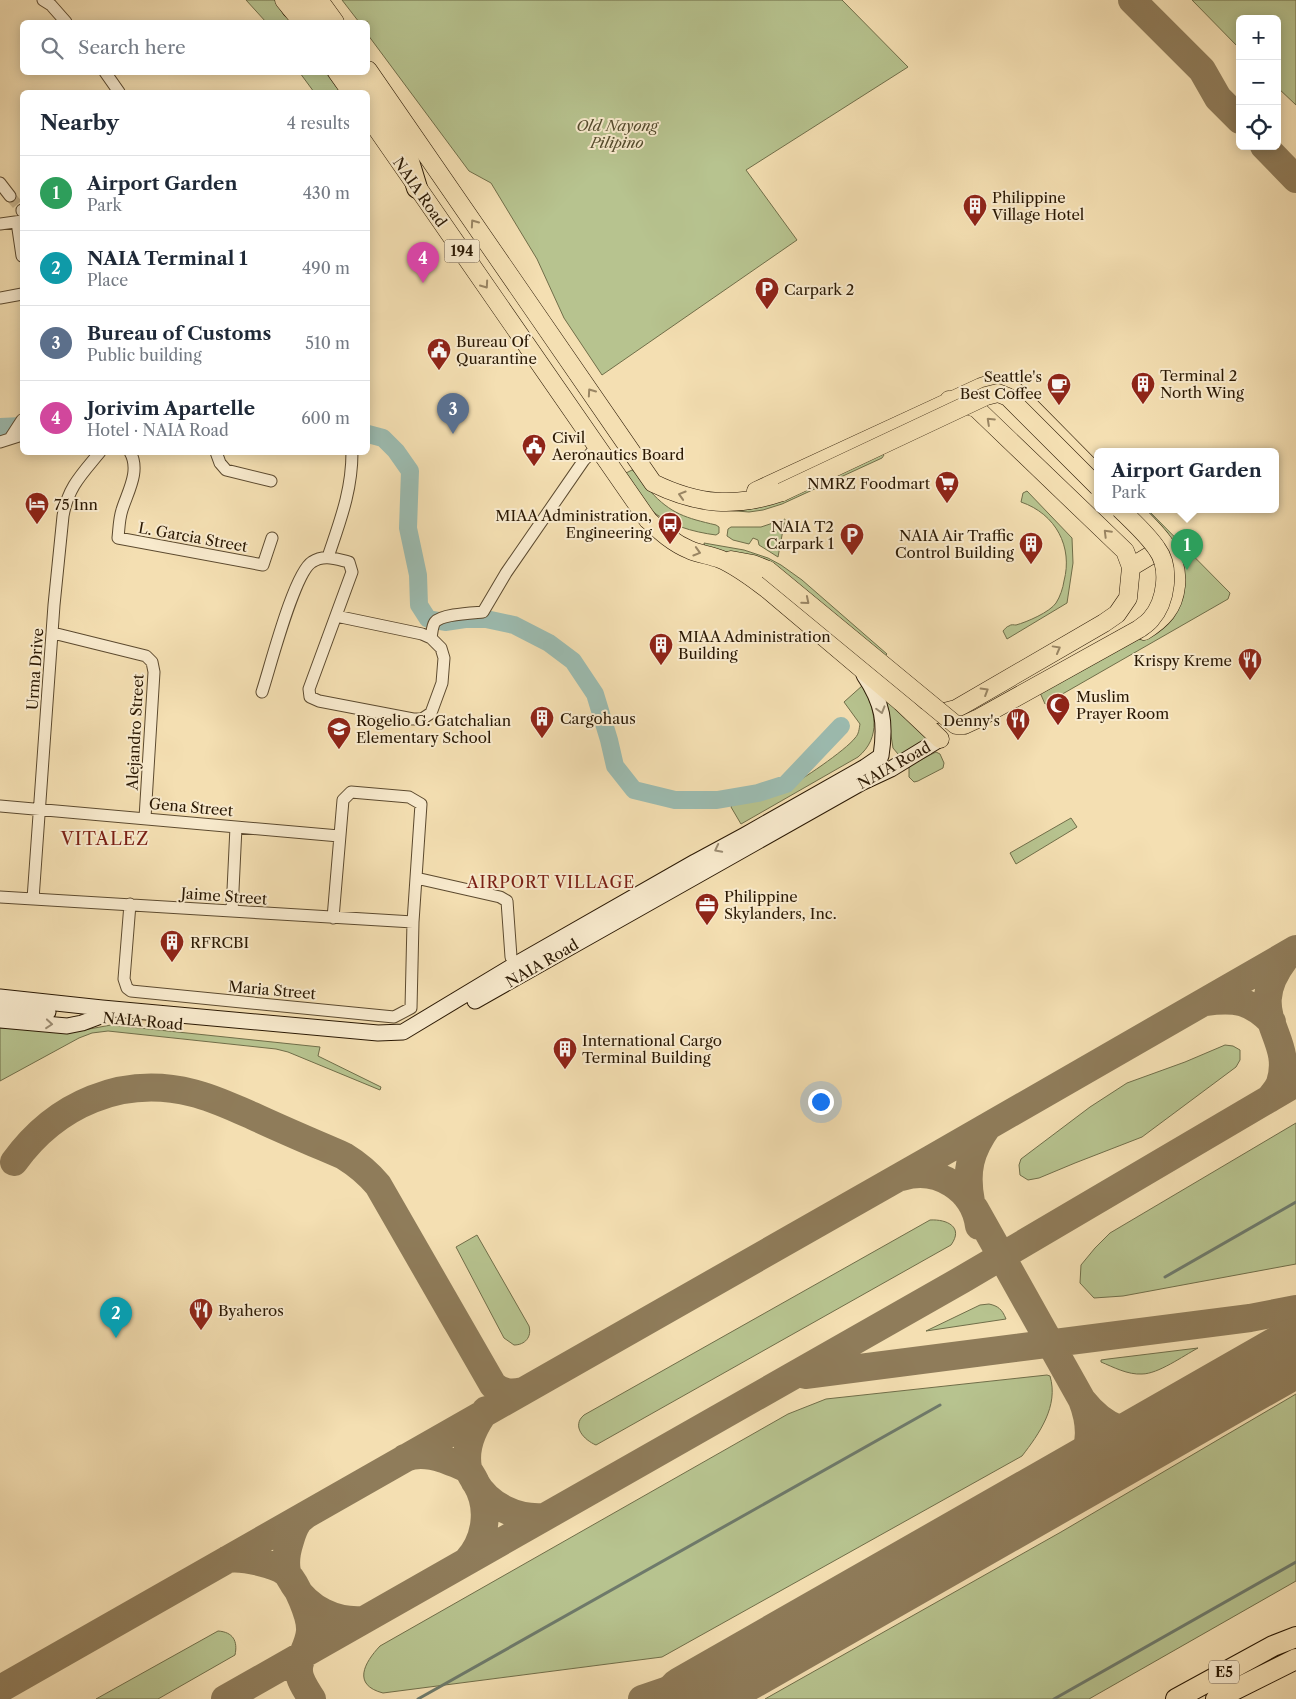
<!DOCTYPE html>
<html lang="en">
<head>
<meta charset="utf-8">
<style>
  body { margin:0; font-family:"Libre Caslon Text",serif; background:#f2f2f3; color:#1f2937 }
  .controls { position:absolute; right:15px; top:15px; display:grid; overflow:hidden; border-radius:8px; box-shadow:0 2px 12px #0003 }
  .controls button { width:45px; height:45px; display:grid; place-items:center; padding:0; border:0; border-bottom:1px solid #e0e1e3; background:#fff; color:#1f2937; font:25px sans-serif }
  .you { position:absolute; left:820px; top:1101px; width:18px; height:18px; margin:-12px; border:4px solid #fff; border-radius:50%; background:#1a73e8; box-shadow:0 0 0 8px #1a73e833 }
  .badge { display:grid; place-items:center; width:32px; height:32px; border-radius:50%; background:#7c3aed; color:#fff; font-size:16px; font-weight:700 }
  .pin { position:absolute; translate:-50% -41px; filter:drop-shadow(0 1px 2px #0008) }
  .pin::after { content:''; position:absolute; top:26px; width:18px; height:15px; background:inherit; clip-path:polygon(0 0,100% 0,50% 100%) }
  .popup { position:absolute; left:1094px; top:448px; width:185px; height:65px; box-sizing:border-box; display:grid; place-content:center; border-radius:8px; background:#fff; filter:drop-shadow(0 1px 4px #0005); font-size:16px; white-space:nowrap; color:#747a83 }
  .popup b { font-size:19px; color:#1f2937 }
  .popup::after { content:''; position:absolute; left:50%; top:100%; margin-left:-10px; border:10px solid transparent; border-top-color:#fff }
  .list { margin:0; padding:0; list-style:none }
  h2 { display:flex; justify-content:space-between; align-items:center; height:65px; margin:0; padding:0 20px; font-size:21px }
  h2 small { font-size:16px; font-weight:400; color:#747a83 }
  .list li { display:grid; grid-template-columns:32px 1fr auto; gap:15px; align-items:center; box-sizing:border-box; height:75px; padding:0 20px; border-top:1px solid #e0e1e3 }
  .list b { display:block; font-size:19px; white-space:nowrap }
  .list p { margin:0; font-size:16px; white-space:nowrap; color:#747a83 }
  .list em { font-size:16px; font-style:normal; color:#747a83 }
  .icon { flex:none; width:28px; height:28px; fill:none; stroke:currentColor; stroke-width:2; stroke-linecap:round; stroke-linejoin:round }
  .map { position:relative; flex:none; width:1296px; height:1699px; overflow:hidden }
  .search { position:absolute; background:#fff; box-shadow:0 2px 12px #0003; left:20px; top:20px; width:350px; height:55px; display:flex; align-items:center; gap:12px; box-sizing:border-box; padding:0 18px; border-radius:8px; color:#747a83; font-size:19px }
  .panel { position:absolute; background:#fff; box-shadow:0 2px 12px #0003; left:20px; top:90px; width:350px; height:365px; border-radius:8px }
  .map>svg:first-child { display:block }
  .green { fill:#b7c38f; stroke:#706e49 }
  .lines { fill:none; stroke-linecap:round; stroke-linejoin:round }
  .stream { stroke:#6e7a6b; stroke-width:3 }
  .river { stroke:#9cbcb1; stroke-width:18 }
  .taxiway { stroke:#8f7c5a; stroke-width:28 }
  .runway { stroke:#8f7c5a; stroke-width:68 }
  .street-tunnel { stroke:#ccb78f; stroke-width:11; stroke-dasharray:11 5.5; stroke-linecap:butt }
  .street-casing { stroke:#5c4a2f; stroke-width:13 }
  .secondary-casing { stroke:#2a1803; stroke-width:17 }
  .primary-casing { stroke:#2a1803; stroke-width:19 }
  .highway-casing { stroke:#2a1803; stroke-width:22 }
  .street { stroke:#f8eacd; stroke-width:11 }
  .secondary { stroke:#f8eacd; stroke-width:15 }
  .primary { stroke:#f4dfb2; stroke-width:18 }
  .highway { stroke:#f4dfb2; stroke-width:20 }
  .primary-bridge-casing { stroke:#2a1803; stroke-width:19; stroke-linecap:butt }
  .primary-bridge { stroke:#f4dfb2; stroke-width:18 }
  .oneway { stroke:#998563 }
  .oneway2 { stroke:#9b8c72 }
  .labels { text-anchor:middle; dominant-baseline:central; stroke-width:4; stroke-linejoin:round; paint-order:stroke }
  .shield { fill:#f8eacd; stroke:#685740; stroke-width:1 }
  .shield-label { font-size:14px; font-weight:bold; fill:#2a1803 }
  .park-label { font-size:15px; font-style:italic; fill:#544b2d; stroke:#f8eacd }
  .street-label { font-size:15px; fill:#2a1803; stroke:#f8eacd }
  .poi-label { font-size:15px; fill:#2a1803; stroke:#f8eacd; text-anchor:start }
  .neighbourhood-label { font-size:16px; letter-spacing:1px; fill:#7a1f14; stroke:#f8eacd }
  .quarter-label { font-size:18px; letter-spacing:1px; fill:#7a1f14; stroke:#f8eacd }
</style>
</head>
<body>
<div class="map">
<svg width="1296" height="1699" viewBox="0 0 1296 1699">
  <rect width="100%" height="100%" fill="#f4dfb2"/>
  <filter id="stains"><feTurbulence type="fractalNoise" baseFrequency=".004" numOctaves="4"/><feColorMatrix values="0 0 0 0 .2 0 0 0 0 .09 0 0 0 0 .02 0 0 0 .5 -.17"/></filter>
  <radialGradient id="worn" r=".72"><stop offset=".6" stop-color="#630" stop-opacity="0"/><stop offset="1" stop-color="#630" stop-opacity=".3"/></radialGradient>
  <path class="green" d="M246 0H276L292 22H266Z
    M342 0H842L908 67 746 170 797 240 602 375 564 318 537 259 491 183 469 171 368 35V22H359Z
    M1192 0H1296V105L1277 87V19H1240V49Z
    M300 73H326L340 92H314Z
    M881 452 884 455 882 458 782 504 763 510 749 512 712 509Z
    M632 470C640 475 644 484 650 491 671 514 686 518 716 525L719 527V533L716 535C693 532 667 525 650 509 641 499 633 484 626 473Z
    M1027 491 1072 538 1073 563 1067 603 1007 639 1003 631C1004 630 1007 626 1009 626 1011 624 1014 625 1016 625 1027 622 1050 612 1056 603 1060 597 1063 588 1064 581 1073 547 1056 514 1021 502L1023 493Z
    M1124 509H1147L1230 593 1228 599 1045 704 1038 688 1134 634 1166 584Z
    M785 519 778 557 759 545 758 540 753 538 749 544 733 540 727 536 728 529 731 527H761Z
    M704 543 744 550 768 558 781 565 802 580 887 654 885 656 743 555 705 548Z
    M863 685C875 710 882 737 858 757L741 824 731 807 733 803C751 799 769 795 786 788 799 782 846 750 855 738 859 734 859 729 860 724L844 702Z
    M887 701 933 736 903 756 898 754 893 748 886 703Z
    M936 752 940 754 944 763 943 768 918 781 914 782 909 777V768L912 764Z
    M1071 818 1077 827 1016 864 1010 853Z
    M111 1025 320 1047 318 1056 381 1087 380 1090 288 1052 276 1049 108 1031 92 1033 79 1038 0 1081V1028L73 1032Z
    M1225 1045 1233 1046 1240 1050V1060L1236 1067 1142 1137 1075 1163 1039 1178 1028 1180 1020 1175 1019 1165 1021 1159 1090 1107 1127 1083 1185 1062Z
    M1296 1123V1264L1123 1296 1094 1298 1080 1283 1081 1265 1095 1248 1110 1233Z
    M930 1220C947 1219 964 1227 951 1245L596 1445C584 1440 571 1426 584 1415Z
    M477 1235 529 1326C532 1337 525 1345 514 1345L504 1338 456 1247Z
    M989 1304C998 1306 1002 1309 1006 1319L926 1331 980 1305Z
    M1198 1348C1183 1356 1158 1374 1142 1374 1128 1375 1113 1367 1101 1362V1360L1108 1359Z
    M1047 1375 1050 1376C1059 1406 1039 1434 1022 1456L662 1657 383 1693C352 1685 364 1663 380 1646L788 1414 826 1399Z
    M1296 1394V1581L1089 1699H765L1061 1532Z
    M218 1631C233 1632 238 1641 235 1655L158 1699H96Z"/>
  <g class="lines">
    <path class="stream" d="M1165 1277 1296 1202
      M418 1699 940 1405
      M1054 1699 1296 1562"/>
    <path class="river" d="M0 427 22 426
      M368 434 383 438 396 451 410 471 408 528 418 575 419 605 428 619 445 622 465 619H486L514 625 549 643 573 661 595 694 609 740 615 766 634 790 675 800H717L758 793 786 784 841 726"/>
    <path class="taxiway" d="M1132 0 1202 70 1218 98 1240 120
      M1264 146 1296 179
      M1205 1002C1235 998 1250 1000 1272 1022
      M1269 1099C1273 1094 1278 1089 1280 1083 1296 1034 1239 1015 1288 955
      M14 1162C56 1104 122 1075 193 1093 214 1098 234 1108 253 1116 283 1130 314 1143 344 1156 357 1164 368 1173 378 1185L493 1385C502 1393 511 1394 523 1391
      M902 1177C937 1166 974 1189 979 1226
      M971 1202C965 1171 970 1151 988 1126
      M975 1209 1082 1400
      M805 1375 1172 1328 1250 1318 1296 1309
      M486 1410C474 1426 464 1447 468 1468 469 1473 473 1477 475 1482 489 1506 517 1519 544 1517
      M405 1458C417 1453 431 1455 443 1459 450 1462 462 1465 468 1470 471 1473 474 1479 476 1483 491 1508 486 1540 467 1561
      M1052 1491C1060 1484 1069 1478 1076 1470 1093 1449 1091 1423 1082 1400 1106 1430 1129 1438 1166 1426
      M306 1515C296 1521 293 1531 290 1541 287 1550 285 1562 287 1572 288 1576 292 1581 294 1585 308 1609 336 1622 363 1620
      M228 1559C242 1557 278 1564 287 1574 297 1584 311 1617 310 1631 309 1646 298 1659 299 1671 299 1680 307 1691 312 1699
      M0 1689 931 1159 1296 949
      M225 1699 963 1279 1296 1083
      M642 1699 756 1660"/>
    <path class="runway" d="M688 1699 1296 1352"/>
    <path class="street-tunnel" d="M10 196 22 210"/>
    <defs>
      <path id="street" d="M43 0 51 5 66 22
        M105 72 119 92
        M0 183 10 196
        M22 210V211
        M17 222 22 256
        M0 224 22 221
        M0 298 22 294
        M11 437 22 420
        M0 442 22 435
        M130 452C141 471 127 493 122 510 119 519 119 529 118 538L263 565 272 538
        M216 452 220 463 226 470 271 481
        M328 557C340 521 352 491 352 452
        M53 633 146 656 152 662 154 672 145 818
        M431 638C432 633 432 626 435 622 442 614 472 613 483 612L506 573 584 460 597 447
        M262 692C270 668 294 573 312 562 324 554 336 559 349 562L352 572 309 689 310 697 319 701 413 719H422L431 713 442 683 444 658 441 648 431 638 422 634 336 616
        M0 806 339 836
        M416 878 500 897 507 901 511 957
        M0 897 413 922
        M33 899 54 605 63 516C68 487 82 474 100 452
        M130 904 124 979 127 988 131 991 394 1017 411 1008 413 922 421 804 409 797 351 792 343 800 333 918
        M232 911 236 827"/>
      <path id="secondary" d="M0 997 102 1008 378 1033 403 1032 511 967 695 862 745 835 865 767 881 756C886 723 883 703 864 675
        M475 1001 861 783 891 769 940 739
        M0 1008 48 1012
        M0 1020 67 1026 82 1023 98 1017"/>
      <path id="primary" d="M284 0 302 22
        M319 0 335 22
        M368 70 653 483C698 505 735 508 782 492
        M337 72 351 92
        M368 116 648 520C661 532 673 543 690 550 699 554 710 555 720 559 737 566 752 578 767 589L901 702 940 739
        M756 491 981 387 990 384H998L1006 386 1016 392 1098 475
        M1132 509C1154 530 1180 553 1176 586 1174 608 1162 620 1144 631
        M731 560 753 564 768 570
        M1131 567 1166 546
        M929 714H937L956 709 1104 623 1117 614 1128 598 1131 567 1125 551 976 408 949 400"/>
      <path id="highway" d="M287 0 292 8
        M307 0 322 22
        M353 72 367 92
        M368 94 404 145 417 188
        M1176 1699 1273 1646 1296 1637
        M1216 1699 1296 1659"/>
    </defs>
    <use href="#street" class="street-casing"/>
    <use href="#secondary" class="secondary-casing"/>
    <use href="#primary" class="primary-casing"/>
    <use href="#highway" class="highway-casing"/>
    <use href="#street" class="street"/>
    <use href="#secondary" class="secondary"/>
    <use href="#primary" class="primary"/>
    <use href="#highway" class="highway"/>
    <defs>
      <path id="primary-bridge" d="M782 492 986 396 998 393 1008 397 1098 487
        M768 570 956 725H964L977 719 1139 629C1143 626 1148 623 1151 619 1166 602 1171 568 1157 549 1147 534 1133 522 1120 509"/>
    </defs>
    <use href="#primary-bridge" class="primary-bridge-casing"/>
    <use href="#primary-bridge" class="primary-bridge"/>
  </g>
  <defs><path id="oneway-chevron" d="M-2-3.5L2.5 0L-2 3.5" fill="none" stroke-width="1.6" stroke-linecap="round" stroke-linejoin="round" transform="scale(1.25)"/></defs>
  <g class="oneway">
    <use href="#oneway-chevron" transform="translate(474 223) rotate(-125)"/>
    <use href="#oneway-chevron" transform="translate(485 285) rotate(55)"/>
    <use href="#oneway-chevron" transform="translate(591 392) rotate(-125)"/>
    <use href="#oneway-chevron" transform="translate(990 421) rotate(-137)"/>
    <use href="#oneway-chevron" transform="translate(682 495) rotate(-163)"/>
    <use href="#oneway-chevron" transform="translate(1107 533) rotate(-135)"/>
    <use href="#oneway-chevron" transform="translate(697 552) rotate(17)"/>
    <use href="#oneway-chevron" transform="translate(806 601) rotate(40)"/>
    <use href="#oneway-chevron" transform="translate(1057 649) rotate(-29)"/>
    <use href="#oneway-chevron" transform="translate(985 691) rotate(-31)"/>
  </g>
  <g class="oneway2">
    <use href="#oneway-chevron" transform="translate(881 710) rotate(74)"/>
    <use href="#oneway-chevron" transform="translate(718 849) rotate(153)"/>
    <use href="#oneway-chevron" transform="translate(49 1024) rotate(5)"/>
  </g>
  <defs>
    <symbol id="building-pin" viewBox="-11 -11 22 30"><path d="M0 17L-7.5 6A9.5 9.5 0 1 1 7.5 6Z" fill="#8f2418" stroke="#f8eacd"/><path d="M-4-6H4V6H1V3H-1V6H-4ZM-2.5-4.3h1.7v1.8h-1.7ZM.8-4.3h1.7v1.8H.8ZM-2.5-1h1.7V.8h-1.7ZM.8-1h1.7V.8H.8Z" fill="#fff"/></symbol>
    <symbol id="parking-pin" viewBox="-11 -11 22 30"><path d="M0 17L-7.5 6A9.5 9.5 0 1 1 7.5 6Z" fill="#8f2418" stroke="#f8eacd"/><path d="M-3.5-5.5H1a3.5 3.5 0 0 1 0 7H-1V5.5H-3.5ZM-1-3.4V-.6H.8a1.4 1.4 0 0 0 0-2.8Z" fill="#fff"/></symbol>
    <symbol id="civic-pin" viewBox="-11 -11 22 30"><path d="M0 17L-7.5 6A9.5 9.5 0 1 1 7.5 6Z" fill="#8f2418" stroke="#f8eacd"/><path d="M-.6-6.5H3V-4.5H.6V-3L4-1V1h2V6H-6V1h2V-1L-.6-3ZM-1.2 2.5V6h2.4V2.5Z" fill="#fff"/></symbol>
    <symbol id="cafe-pin" viewBox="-11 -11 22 30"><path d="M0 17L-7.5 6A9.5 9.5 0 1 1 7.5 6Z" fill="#8f2418" stroke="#f8eacd"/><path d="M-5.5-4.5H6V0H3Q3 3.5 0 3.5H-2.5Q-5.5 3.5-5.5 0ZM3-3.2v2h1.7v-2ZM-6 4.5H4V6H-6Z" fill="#fff"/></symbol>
    <symbol id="supermarket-pin" viewBox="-11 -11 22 30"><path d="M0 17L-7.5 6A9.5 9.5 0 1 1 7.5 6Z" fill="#8f2418" stroke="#f8eacd"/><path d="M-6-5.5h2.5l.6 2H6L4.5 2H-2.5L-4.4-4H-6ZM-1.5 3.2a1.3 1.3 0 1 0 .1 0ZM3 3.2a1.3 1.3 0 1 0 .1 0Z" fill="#fff"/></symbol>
    <symbol id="hotel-pin" viewBox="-11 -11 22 30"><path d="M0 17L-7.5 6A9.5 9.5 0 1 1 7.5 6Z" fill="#8f2418" stroke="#f8eacd"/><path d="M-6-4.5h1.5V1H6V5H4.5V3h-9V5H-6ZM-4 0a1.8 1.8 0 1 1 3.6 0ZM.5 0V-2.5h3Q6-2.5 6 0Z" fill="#fff"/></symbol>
    <symbol id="bus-pin" viewBox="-11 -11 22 30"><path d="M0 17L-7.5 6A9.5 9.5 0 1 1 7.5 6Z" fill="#8f2418" stroke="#f8eacd"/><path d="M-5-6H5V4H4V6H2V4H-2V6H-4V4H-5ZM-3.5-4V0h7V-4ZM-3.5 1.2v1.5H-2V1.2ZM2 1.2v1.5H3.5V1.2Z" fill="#fff"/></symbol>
    <symbol id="restaurant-pin" viewBox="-11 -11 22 30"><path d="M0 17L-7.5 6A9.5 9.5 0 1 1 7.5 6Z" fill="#8f2418" stroke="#f8eacd"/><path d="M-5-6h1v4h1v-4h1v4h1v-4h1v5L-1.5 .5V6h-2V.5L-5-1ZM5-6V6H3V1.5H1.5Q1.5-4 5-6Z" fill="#fff"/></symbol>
    <symbol id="mosque-pin" viewBox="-11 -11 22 30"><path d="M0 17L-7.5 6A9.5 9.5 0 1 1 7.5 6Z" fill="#8f2418" stroke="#f8eacd"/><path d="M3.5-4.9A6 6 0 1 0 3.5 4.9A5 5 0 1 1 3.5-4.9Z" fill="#fff"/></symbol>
    <symbol id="school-pin" viewBox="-11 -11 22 30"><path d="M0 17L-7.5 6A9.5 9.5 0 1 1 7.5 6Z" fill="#8f2418" stroke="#f8eacd"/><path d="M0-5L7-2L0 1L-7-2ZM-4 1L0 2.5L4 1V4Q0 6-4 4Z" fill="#fff"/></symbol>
    <symbol id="office-pin" viewBox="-11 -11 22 30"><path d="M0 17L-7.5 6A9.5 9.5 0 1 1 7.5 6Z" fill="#8f2418" stroke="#f8eacd"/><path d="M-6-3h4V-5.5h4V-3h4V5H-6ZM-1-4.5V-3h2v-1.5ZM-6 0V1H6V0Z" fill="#fff"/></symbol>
  </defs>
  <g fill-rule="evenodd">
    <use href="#building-pin" x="961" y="192" width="28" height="38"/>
    <use href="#parking-pin" x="753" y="275" width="28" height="38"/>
    <use href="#civic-pin" x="425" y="336" width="28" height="38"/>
    <use href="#building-pin" x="1129" y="370" width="28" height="38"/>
    <use href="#cafe-pin" x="1045" y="371" width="28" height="38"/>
    <use href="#civic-pin" x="520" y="432" width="28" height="38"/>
    <use href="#supermarket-pin" x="933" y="469" width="28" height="38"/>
    <use href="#hotel-pin" x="23" y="490" width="28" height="38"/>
    <use href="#bus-pin" x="656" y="510" width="28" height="38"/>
    <use href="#parking-pin" x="838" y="521" width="28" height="38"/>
    <use href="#building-pin" x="1017" y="530" width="28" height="38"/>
    <use href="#building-pin" x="647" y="631" width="28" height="38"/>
    <use href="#restaurant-pin" x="1236" y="646" width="28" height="38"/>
    <use href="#mosque-pin" x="1044" y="691" width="28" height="38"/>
    <use href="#building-pin" x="528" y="704" width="28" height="38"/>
    <use href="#restaurant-pin" x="1004" y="706" width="28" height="38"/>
    <use href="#school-pin" x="325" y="715" width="28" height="38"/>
    <use href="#office-pin" x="693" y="891" width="28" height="38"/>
    <use href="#building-pin" x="158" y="928" width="28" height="38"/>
    <use href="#building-pin" x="551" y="1035" width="28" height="38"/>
    <use href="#restaurant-pin" x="187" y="1296" width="28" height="38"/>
  </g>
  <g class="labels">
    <g class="shield">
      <rect x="444.5" y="239.5" width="35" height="23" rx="4"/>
      <rect x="1209" y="1660.5" width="30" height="23" rx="4"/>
    </g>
    <g class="shield-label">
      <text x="462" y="251">194</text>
      <text x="1224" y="1672">E5</text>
    </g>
    <g class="park-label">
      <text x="617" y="125">Old Nayong<tspan x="617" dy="17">Pilipino</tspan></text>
    </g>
    <g class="street-label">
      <text transform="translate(420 192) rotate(55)">NAIA Road</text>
      <text transform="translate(193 537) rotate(10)">L. Garcia Street</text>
      <text transform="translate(35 669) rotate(-86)">Urma Drive</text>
      <text transform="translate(135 732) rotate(-87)">Alejandro Street</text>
      <text transform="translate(894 765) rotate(-29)">NAIA Road</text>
      <text transform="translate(191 807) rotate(5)">Gena Street</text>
      <text transform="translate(224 896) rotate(4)">Jaime Street</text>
      <text transform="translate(542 963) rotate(-30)">NAIA Road</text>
      <text transform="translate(272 990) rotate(5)">Maria Street</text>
      <text transform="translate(143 1021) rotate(5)">NAIA Road</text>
    </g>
    <g class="poi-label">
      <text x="992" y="197">Philippine<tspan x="992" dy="17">Village Hotel</tspan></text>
      <text x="784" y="289">Carpark 2</text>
      <text x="456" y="341">Bureau Of<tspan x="456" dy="17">Quarantine</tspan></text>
      <text x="1160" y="375">Terminal 2<tspan x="1160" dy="17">North Wing</tspan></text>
      <text x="1042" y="376" text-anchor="end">Seattle's<tspan x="1042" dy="17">Best Coffee</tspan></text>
      <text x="552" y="437">Civil<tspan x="552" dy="17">Aeronautics Board</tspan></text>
      <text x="930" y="483" text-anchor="end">NMRZ Foodmart</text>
      <text x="54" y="504">75 Inn</text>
      <text x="652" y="515" text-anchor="end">MIAA Administration,<tspan x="652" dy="17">Engineering</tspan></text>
      <text x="834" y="526" text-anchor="end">NAIA T2<tspan x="834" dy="17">Carpark 1</tspan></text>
      <text x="1014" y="535" text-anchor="end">NAIA Air Traffic<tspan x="1014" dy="17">Control Building</tspan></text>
      <text x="678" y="636">MIAA Administration<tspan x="678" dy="17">Building</tspan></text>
      <text x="1232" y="660" text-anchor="end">Krispy Kreme</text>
      <text x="1076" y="696">Muslim<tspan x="1076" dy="17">Prayer Room</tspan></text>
      <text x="560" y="718">Cargohaus</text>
      <text x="356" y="720">Rogelio G. Gatchalian<tspan x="356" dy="17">Elementary School</tspan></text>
      <text x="1000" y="720" text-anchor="end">Denny's</text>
      <text x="724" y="896">Philippine<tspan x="724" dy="17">Skylanders, Inc.</tspan></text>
      <text x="190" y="942">RFRCBI</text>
      <text x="582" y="1040">International Cargo<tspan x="582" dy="17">Terminal Building</tspan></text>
      <text x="218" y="1310">Byaheros</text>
    </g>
    <g class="neighbourhood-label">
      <text x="551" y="882">AIRPORT VILLAGE</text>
    </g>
    <g class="quarter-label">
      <text x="105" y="839">VITALEZ</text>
    </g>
  </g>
  <rect width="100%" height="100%" filter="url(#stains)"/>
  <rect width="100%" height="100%" fill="url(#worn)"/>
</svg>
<div class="controls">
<button>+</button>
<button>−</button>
<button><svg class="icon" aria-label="locate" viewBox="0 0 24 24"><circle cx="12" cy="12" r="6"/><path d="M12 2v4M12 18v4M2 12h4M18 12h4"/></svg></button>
</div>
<div class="you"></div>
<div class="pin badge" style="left:1187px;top:570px;background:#2e9e5b">1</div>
<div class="popup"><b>Airport Garden</b>Park</div>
<div class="pin badge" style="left:116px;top:1338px;background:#0f9aa8">2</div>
<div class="pin badge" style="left:453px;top:434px;background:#5c6f8a">3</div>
<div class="pin badge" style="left:423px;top:283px;background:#d1479c">4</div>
<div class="search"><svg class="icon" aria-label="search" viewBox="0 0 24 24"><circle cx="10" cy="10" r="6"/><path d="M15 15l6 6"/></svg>Search here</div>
<section class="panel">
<h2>Nearby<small>4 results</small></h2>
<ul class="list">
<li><span class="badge" style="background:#2e9e5b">1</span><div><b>Airport Garden</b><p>Park</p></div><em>430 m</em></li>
<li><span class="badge" style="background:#0f9aa8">2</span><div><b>NAIA Terminal 1</b><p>Place</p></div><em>490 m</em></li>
<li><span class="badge" style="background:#5c6f8a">3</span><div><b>Bureau of Customs</b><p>Public building</p></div><em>510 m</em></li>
<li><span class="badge" style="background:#d1479c">4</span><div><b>Jorivim Apartelle</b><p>Hotel · NAIA Road</p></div><em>600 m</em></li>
</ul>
</section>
</div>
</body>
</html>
